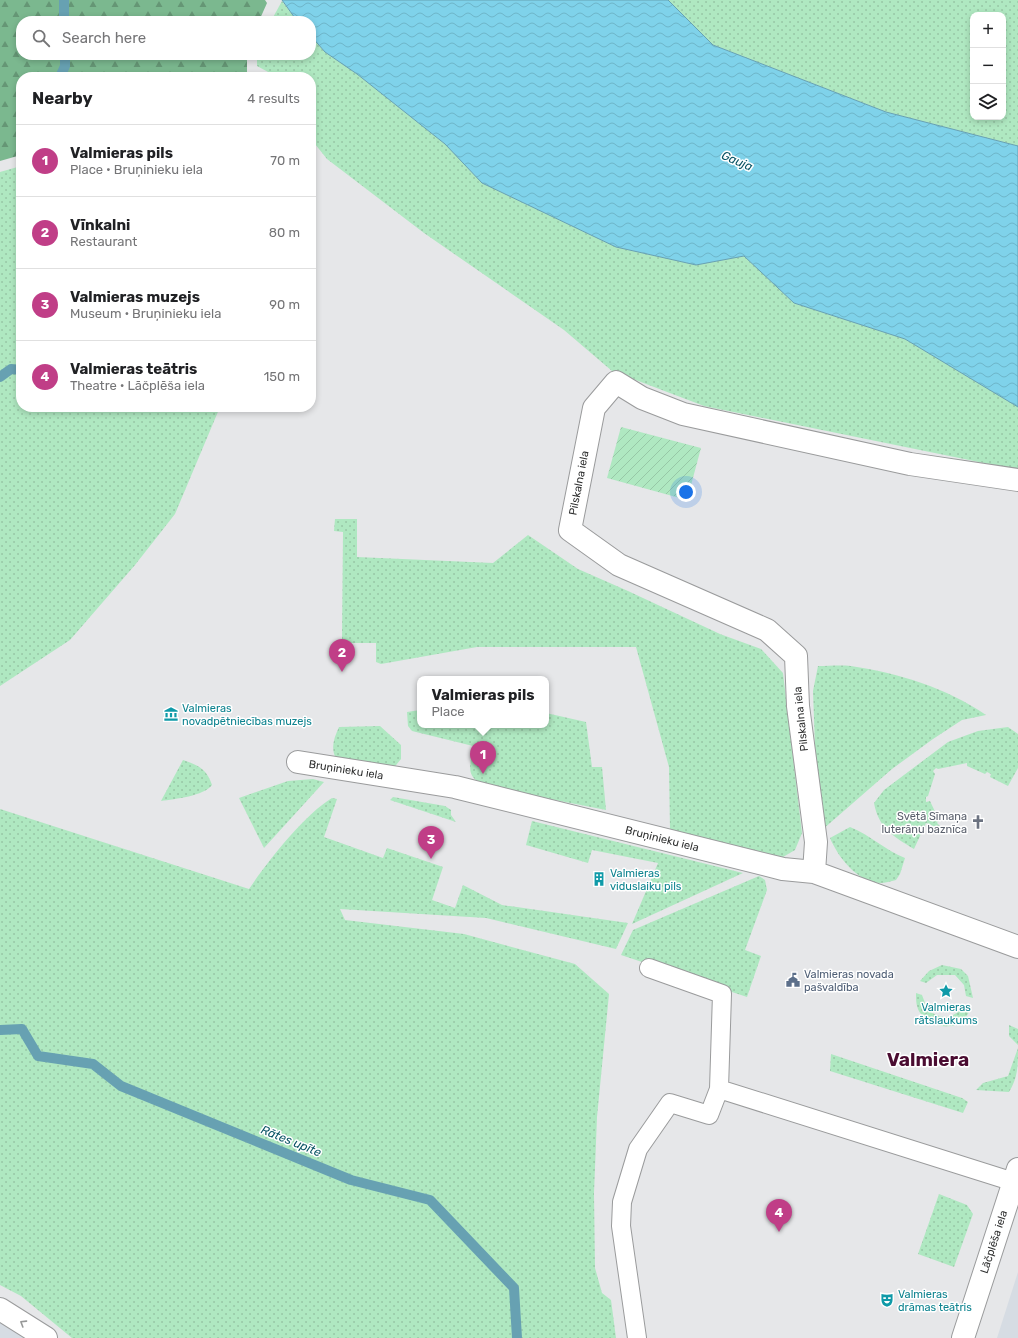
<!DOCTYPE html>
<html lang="en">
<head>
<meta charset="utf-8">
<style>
  body { margin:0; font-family:Rubik,sans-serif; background:#f2f2f2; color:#202124 }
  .controls { position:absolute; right:12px; top:12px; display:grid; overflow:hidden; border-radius:8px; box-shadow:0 2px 6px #0003 }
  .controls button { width:36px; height:36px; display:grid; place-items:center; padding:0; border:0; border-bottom:1px solid #e0e0e0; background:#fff; color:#202124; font:20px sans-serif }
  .you { position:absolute; left:686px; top:492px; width:14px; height:14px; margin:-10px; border:3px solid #fff; border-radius:50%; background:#1a73e8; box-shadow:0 0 0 6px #1a73e833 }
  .badge { display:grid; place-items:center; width:26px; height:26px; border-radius:50%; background:#c03e87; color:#fff; font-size:13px; font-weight:700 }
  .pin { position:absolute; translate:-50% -33px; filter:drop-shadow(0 1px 2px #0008) }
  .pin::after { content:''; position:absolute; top:21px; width:14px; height:12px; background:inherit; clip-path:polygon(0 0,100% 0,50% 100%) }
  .popup { position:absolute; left:417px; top:676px; width:132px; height:52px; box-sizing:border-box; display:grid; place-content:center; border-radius:8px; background:#fff; filter:drop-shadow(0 1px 3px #0005); font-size:13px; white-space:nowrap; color:#757577 }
  .popup b { font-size:15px; color:#202124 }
  .popup::after { content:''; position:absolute; left:50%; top:100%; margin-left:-8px; border:8px solid transparent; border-top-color:#fff }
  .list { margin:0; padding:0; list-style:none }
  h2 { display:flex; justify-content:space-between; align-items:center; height:52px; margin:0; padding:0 16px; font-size:17px }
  h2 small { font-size:13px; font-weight:400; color:#757577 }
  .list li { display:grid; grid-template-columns:26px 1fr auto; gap:12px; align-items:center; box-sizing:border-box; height:72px; padding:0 16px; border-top:1px solid #e0e0e0 }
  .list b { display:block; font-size:15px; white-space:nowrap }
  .list p { margin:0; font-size:13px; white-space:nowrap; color:#757577 }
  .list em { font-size:13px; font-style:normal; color:#757577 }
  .icon { flex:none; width:22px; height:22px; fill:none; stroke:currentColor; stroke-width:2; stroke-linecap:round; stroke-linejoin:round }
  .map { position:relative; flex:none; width:1018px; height:1338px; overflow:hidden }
  .search { position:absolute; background:#fff; box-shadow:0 2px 6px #0003; left:16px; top:16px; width:300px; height:44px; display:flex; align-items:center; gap:10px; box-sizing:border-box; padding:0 14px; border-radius:16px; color:#757577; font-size:15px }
  .panel { position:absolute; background:#fff; box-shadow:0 2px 6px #0003; left:16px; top:72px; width:300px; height:340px; border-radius:16px }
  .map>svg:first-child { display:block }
  .built { fill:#d6dce3 }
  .grass { fill:url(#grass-dots); fill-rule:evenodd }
  .forest { fill:url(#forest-firs) }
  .garden { fill:url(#garden-furrows) }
  .water { fill:url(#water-waves); stroke:#67a1b2 }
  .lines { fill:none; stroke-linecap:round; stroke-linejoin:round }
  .stream { stroke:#67a1b2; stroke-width:10 }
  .lane-casing { stroke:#9a9b9c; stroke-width:20 }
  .street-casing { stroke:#9a9b9c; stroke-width:24 }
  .primary-casing { stroke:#9a9b9c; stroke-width:24 }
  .lane { stroke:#fff; stroke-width:18 }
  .street { stroke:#fff; stroke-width:22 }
  .primary { stroke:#fff; stroke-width:22 }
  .oneway { stroke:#979898 }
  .labels { text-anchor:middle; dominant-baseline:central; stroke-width:3; stroke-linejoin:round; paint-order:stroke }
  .street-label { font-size:11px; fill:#2f3030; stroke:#fff }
  .culture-label { font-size:11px; fill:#0d838f; stroke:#fff; text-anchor:start }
  .worship-label { font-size:11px; fill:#5b616d; stroke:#fff; text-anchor:end }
  .service-label { font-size:11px; fill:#4e5e75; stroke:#fff; text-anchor:start }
  .water-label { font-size:12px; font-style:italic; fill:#075263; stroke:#fff }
  .town-label { font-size:19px; font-weight:bold; fill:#4a0c31; stroke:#fff }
</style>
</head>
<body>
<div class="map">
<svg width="1018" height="1338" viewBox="0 0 1018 1338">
  <defs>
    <pattern id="grass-dots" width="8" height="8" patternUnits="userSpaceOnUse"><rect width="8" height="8" fill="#afe8c1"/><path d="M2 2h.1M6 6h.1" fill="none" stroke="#97c7a6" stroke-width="1.8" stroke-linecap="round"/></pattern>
    <pattern id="forest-firs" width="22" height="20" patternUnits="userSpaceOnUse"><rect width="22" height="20" fill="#7bb88f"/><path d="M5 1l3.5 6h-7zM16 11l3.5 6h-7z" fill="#659675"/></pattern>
    <pattern id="garden-furrows" width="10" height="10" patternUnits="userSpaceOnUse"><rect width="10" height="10" fill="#afe8c1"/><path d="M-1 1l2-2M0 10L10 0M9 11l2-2" fill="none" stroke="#97c7a6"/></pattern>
    <pattern id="water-waves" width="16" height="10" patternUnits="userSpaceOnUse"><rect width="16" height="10" fill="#7fd2ea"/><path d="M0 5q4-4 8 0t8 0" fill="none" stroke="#6eb5c9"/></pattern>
  </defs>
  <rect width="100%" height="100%" fill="#e6e7e9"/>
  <path class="built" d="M1018 1272V1338H997Z
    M0 1309 46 1338H0Z"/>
  <path class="grass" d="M668 0H1018V146L886 112 713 45ZM973 15H1003V117H973Z
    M282 1 297 21H271Z
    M311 36 325 52 357 74 445 144 482 183 616 247 696 265 744 256 794 303 905 339 1018 407V470L704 406 612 371 564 330 424 233 327 159 311 139V77H272L270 73 257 66V55H311Z
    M21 166V407H220L175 514 135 565 70 640 0 686V172Z
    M335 519H357V557L493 563 528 535 578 569 628 591 720 634 761 649 783 673 802 833 795 850 783 857 670 830 669 767 636 647H477L381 664 376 662V643H342L343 532 334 531Z
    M818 666C828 666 840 665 851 666 898 673 947 688 986 715L962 720 933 739 892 769 822 830 817 800 813 691Z
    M420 710V725H546V713L586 722 592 767H602L606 810 489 787C464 777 470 769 473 746L412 731 408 726 407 712Z
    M380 726 401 745V759L392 770 338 762C330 750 333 740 339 727Z
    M1008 727 1018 734V768L1008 786 990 777 991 774 987 772 985 774 967 766V763L938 769 936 768 933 771 935 774 928 796 926 797V802L930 801 939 820 937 823 941 827 940 829 926 823 914 849C893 836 879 829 874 803L884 790 948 742 978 731Z
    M183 760C198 765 207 769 212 785 204 796 175 799 161 801Z
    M313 779 324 782 264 848 239 798 288 781Z
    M393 797 445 806 451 810V815L456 822 390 800Z
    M332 798 337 799 324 837 383 858 387 848 443 867 432 900 455 908 463 885 502 905 628 923 616 949 486 918 340 909 345 920 464 934 575 964 609 994 597 1117 594 1193 595 1268 602 1293 611 1300 616 1338H72L21 1296 0 1285V809L249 889C268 861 304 815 332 798Z
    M532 821 743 873 632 924 658 863 592 850 588 863 526 845Z
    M850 827C870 835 885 850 905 858L900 874 896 880C891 881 885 883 880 883 857 882 838 857 830 838Z
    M759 876 765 880 767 890 745 950 761 956 747 997 621 955 633 930Z
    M942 965 961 969 968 976 973 998 966 996 964 985 955 975H937L926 983 920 981 929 971Z
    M916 993 922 995 928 1011C944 1019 949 1020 963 1008L970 1010C968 1014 966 1018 963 1021 951 1031 930 1026 921 1014 916 1008 916 1000 916 993Z
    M1009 1025 1018 1029V1045L1009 1036Z
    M1018 1048C1018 1065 1018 1078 1009 1092L976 1090 983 1083 1008 1076Z
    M831 1054 962 1098 968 1102 963 1113 830 1071Z
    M939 1194 967 1205 973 1214 954 1267 918 1254Z"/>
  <path class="forest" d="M0 0H265L267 3 259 21H21V55H247V77H21V155L0 161Z"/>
  <path class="garden" d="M621 427 701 448 687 500 607 478Z"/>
  <path class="water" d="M282 0H668L713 45 886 112 1018 146V407L905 339 794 303 744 256 696 265 616 247 482 183 445 144 357 74 325 52 311 36V21H297Z"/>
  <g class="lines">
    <path class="stream" d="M64 0V21
      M60 77 65 66V55
      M0 377 11 369 21 370
      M0 1030 22 1029 38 1056 93 1064 121 1086 351 1180 430 1200 514 1288 517 1338"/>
    <defs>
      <path id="lane" d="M649 968 722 994 719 1089
        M637 1338 621 1226 622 1202 638 1149 670 1103 709 1115 719 1089 1014 1182"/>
      <path id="street" d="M298 762 455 787 783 869 814 872 1018 947
        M814 872 816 842 798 706 796 656 767 630 619 565 570 530 594 408 616 382 642 398 683 414 910 464 1018 480
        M0 1309 46 1338"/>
      <path id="primary" d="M963 1338 1018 1169"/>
    </defs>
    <use href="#lane" class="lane-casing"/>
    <use href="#street" class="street-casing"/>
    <use href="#primary" class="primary-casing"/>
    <use href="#lane" class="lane"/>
    <use href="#street" class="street"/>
    <use href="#primary" class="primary"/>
  </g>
  <defs><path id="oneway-chevron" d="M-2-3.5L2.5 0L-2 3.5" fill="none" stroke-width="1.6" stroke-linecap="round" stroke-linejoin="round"/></defs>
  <use class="oneway" href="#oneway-chevron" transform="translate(23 1323) rotate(-148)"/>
  <defs>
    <symbol id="museum-bare" viewBox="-9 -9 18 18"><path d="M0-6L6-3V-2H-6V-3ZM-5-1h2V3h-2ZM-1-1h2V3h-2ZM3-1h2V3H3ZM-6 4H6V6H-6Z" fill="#0f9aa8" stroke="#fff" stroke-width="2.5" paint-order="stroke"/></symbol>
    <symbol id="church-bare" viewBox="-9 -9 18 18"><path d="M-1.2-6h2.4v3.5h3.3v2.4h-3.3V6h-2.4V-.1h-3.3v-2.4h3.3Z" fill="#6b7280" stroke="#fff" stroke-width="2.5" paint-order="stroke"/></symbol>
    <symbol id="building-bare" viewBox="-9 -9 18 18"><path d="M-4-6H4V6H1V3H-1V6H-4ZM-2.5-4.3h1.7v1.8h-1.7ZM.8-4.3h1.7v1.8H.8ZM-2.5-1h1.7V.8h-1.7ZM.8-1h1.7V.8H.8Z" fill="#0f9aa8" stroke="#fff" stroke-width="2.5" paint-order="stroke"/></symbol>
    <symbol id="civic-bare" viewBox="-9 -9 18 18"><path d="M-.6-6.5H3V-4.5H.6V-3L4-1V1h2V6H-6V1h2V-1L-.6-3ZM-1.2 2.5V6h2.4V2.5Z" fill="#5c6f8a" stroke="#fff" stroke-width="2.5" paint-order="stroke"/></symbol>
    <symbol id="sight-bare" viewBox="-9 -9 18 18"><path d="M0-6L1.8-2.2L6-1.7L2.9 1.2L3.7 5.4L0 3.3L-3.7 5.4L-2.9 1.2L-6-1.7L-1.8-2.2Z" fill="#0f9aa8" stroke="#fff" stroke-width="2.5" paint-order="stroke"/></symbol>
    <symbol id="theatre-bare" viewBox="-9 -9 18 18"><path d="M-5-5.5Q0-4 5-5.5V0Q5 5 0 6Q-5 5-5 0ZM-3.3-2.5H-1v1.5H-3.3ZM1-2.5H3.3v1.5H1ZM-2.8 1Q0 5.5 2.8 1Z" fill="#0f9aa8" stroke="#fff" stroke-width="2.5" paint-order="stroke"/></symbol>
  </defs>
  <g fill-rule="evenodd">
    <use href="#museum-bare" x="161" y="704" width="20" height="20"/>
    <use href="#church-bare" x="968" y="812" width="20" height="20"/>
    <use href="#building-bare" x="589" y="869" width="20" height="20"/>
    <use href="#civic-bare" x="783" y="970" width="20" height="20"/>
    <use href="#sight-bare" x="936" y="981" width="20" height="20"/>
    <use href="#theatre-bare" x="877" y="1290" width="20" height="20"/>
  </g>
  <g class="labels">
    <g class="street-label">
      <text transform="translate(579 483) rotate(-79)">Pilskalna iela</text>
      <text transform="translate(801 719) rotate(-96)">Pilskalna iela</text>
      <text transform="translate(346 770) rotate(9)">Bruņinieku iela</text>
      <text transform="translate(662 839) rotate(14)">Bruņinieku iela</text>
      <text transform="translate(994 1242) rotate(-72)">Lāčplēša iela</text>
    </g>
    <g class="culture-label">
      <text x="182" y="708">Valmieras<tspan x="182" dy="13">novadpētniecības muzejs</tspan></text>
      <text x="610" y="873">Valmieras<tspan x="610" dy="13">viduslaiku pils</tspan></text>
      <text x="946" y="1007" text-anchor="middle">Valmieras<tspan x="946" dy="13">rātslaukums</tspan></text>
      <text x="898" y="1294">Valmieras<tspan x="898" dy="13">drāmas teātris</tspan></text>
    </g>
    <g class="worship-label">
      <text x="967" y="816">Svētā Sīmaņa<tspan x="967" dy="13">luterāņu baznīca</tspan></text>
    </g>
    <g class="service-label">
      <text x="804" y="974">Valmieras novada<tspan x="804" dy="13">pašvaldība</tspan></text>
    </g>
    <g class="water-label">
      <text transform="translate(737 161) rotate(23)">Gauja</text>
      <text transform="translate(291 1141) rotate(22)">Rātes upīte</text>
    </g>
    <g class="town-label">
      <text x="928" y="1059">Valmiera</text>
    </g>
  </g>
</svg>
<div class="controls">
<button>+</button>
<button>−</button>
<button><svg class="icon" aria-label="layers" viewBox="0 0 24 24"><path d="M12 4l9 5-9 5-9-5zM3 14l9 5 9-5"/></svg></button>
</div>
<div class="you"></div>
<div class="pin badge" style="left:483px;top:774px">1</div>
<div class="popup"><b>Valmieras pils</b>Place</div>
<div class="pin badge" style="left:342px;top:672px">2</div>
<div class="pin badge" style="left:431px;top:859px">3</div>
<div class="pin badge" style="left:779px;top:1232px">4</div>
<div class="search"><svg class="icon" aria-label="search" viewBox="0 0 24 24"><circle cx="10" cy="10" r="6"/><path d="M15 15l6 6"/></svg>Search here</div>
<section class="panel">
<h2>Nearby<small>4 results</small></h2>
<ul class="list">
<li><span class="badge">1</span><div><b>Valmieras pils</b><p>Place · Bruņinieku iela</p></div><em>70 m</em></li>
<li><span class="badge">2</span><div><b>Vīnkalni</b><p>Restaurant</p></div><em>80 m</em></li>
<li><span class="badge">3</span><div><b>Valmieras muzejs</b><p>Museum · Bruņinieku iela</p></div><em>90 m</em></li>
<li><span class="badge">4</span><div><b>Valmieras teātris</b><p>Theatre · Lāčplēša iela</p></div><em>150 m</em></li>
</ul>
</section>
</div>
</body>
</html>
